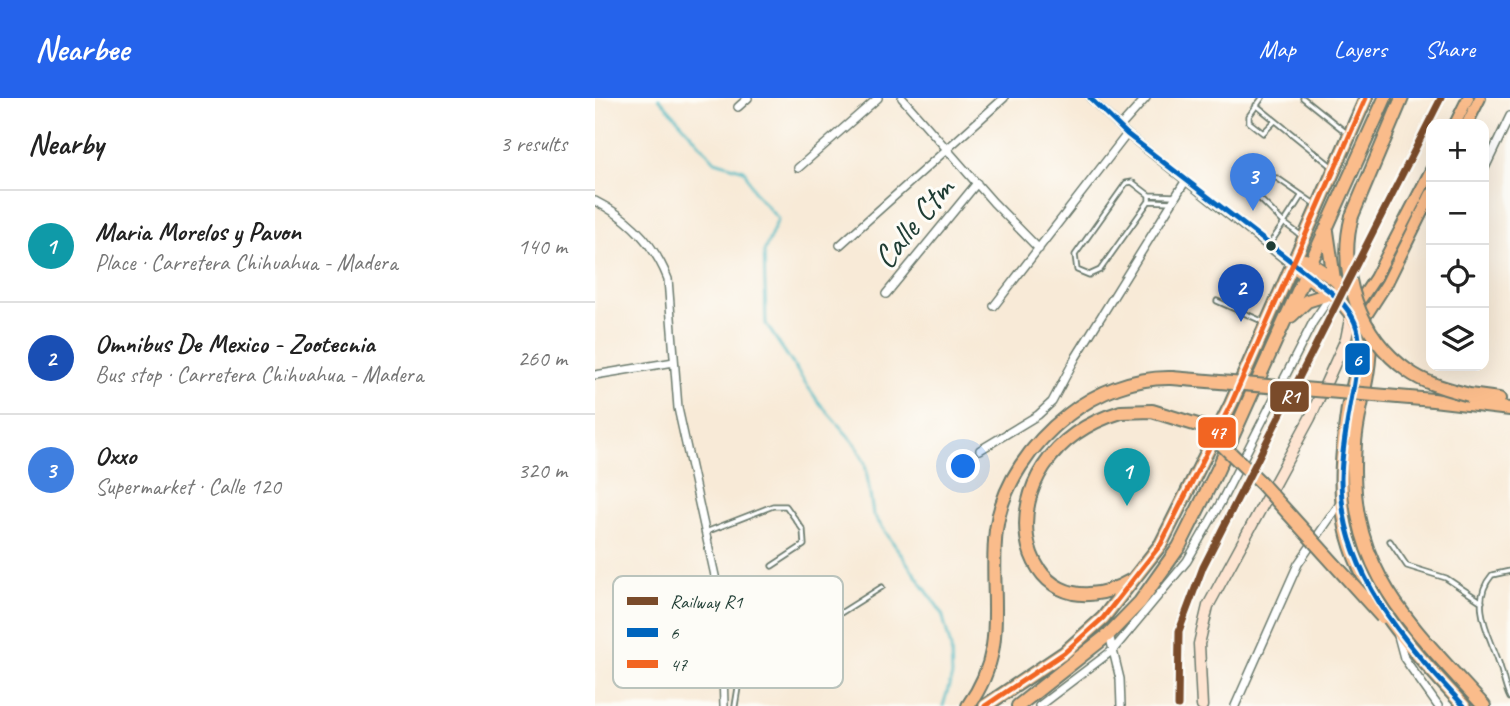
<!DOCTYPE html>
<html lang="en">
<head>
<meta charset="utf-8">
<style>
  body { margin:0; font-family:Caveat,sans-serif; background:#f6f6f6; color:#222 }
  .controls { position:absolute; right:21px; top:21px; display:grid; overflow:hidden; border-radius:14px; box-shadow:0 7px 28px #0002 }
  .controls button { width:63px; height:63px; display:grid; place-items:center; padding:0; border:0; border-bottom:2px solid #e0e0e0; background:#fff; color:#222; font:35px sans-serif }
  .you { position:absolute; left:369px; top:369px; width:24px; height:24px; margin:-18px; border:5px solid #fff; border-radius:50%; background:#1a73e8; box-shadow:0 0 0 10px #1a73e833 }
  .badge { display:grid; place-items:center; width:46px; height:46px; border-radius:50%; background:#2563eb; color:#fff; font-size:23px; font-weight:700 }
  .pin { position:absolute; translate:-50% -58px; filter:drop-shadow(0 2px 4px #0008) }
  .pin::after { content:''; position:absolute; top:37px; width:24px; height:21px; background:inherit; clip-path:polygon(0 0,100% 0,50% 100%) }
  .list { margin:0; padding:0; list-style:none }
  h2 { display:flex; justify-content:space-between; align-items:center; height:91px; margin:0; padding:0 28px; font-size:30px }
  h2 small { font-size:23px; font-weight:400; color:#767676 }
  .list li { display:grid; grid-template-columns:46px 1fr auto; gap:21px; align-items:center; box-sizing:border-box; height:112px; padding:0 28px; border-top:2px solid #e0e0e0 }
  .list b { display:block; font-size:26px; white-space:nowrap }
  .list p { margin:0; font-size:23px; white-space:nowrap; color:#767676 }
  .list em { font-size:23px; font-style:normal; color:#767676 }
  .icon { flex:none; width:38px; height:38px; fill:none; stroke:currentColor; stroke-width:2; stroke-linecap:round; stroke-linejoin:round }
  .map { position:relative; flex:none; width:915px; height:608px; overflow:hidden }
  header { display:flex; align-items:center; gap:42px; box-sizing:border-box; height:98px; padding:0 35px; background:#2563eb; color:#fff }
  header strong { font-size:33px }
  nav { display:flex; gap:38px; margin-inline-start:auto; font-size:24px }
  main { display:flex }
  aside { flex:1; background:#fff }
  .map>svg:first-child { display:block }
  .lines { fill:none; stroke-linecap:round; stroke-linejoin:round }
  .stream { stroke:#49b8c2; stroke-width:2.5 }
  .lane-casing { stroke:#6b7a6d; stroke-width:7 }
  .street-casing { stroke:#6b7a6d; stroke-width:10 }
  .secondary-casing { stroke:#6b7a6d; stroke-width:13 }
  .primary-casing { stroke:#6b7a6d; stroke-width:14 }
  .highway-casing { stroke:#6b7a6d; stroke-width:16 }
  .lane { stroke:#fff; stroke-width:3.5 }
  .street { stroke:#fff; stroke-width:7 }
  .secondary { stroke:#fde4d1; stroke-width:10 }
  .primary { stroke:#fabc8b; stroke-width:10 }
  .highway { stroke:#fabc8b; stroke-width:12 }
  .highway-bridge-casing { stroke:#6b7a6d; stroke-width:16; stroke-linecap:butt }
  .highway-bridge { stroke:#fabc8b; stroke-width:12 }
  .bus-1-casing { stroke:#fdfcf7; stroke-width:10 }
  .bus-2-casing { stroke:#fdfcf7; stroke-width:10 }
  .bus-1 { stroke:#0065bd; stroke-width:5 }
  .bus-2 { stroke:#f26522; stroke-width:5 }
  .rail-1-casing { stroke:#fdfcf7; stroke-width:12 }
  .rail-1 { stroke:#7a4b2a; stroke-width:7 }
  .bus-dot { fill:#1f3d34; stroke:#fdfcf7; stroke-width:2.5 }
  .labels { text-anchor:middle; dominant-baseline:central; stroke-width:6; stroke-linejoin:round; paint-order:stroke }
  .street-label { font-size:33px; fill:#1f3d34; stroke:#fdfcf7 }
  .key { fill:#fdfcf7; stroke:#bac3bc; stroke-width:2 }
  .key-label { font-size:19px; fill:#1f3d34 }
  .line-badge { stroke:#fdfcf7; stroke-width:2.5 }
  .badge-label { font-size:19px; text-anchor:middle; font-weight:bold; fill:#fff }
</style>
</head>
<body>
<header>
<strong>Nearbee</strong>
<nav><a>Map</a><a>Layers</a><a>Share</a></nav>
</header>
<main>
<aside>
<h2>Nearby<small>3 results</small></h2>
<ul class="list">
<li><span class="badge" style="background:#0f9aa8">1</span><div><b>Maria Morelos y Pavon</b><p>Place · Carretera Chihuahua - Madera</p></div><em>140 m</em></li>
<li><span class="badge" style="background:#1a4fb4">2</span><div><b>Omnibus De Mexico - Zootecnia</b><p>Bus stop · Carretera Chihuahua - Madera</p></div><em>260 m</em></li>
<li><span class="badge" style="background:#3f7fe0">3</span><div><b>Oxxo</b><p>Supermarket · Calle 120</p></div><em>320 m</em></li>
</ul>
</aside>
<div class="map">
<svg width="915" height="608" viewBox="0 0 915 608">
  <rect width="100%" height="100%" fill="#fdfcf7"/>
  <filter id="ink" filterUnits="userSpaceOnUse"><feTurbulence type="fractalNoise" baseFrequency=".0143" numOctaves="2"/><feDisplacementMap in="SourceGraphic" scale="14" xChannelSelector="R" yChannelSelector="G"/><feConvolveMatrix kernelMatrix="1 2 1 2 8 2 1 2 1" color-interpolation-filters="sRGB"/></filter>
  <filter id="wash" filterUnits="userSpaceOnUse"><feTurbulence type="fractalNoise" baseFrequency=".00686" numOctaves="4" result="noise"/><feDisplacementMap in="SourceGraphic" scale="28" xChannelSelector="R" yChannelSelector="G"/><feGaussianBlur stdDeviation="1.57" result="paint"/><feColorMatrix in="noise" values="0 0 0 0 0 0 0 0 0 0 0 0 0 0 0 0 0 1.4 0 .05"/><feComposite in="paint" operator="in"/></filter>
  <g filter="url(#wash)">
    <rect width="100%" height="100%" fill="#f8ead7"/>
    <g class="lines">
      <path class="stream" d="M64 0 120 63 149 72 160 95 183 121 169 154 171 226 222 302 261 347 270 365 278 416 347 515 356 550 357 578 348 608"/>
    </g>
  </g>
  <g filter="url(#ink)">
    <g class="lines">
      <defs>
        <path id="lane" d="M667 0 654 18V24L668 35 680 23
          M708 0 753 36
          M661 7 739 70
          M554 97V103L505 172 494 177 482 172 480 157 531 85 537 84 554 97 579 98
          M707 97 689 125 708 139
          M554 103 576 104
          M674 147 689 125 663 99V93L674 80H682L721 107
          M622 203 669 224
          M111 434 178 408H191L208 432 209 447 177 468
          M795 443 812 468 851 480 887 504
          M915 473 897 477C874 504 894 536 903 562 908 575 909 588 915 600
          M140 608 150 547 189 517 221 524 233 523 287 489"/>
        <path id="street" d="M307 0 398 104 444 151
          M495 0 532 36 698 168
          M143 9 153 0
          M525 29 551 0
          M203 70 283 0
          M889 72 915 18
          M0 103C34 120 59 145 73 181L83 310 126 505 129 608
          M245 147 409 0
          M291 196 382 85
          M399 208 532 36
          M0 277 79 264
          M385 352 443 317 457 304 481 259 591 82
          M802 534 809 560 843 608
          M514 536 525 581 526 608
          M444 608 518 552 592 463 626 404 718 224 737 196
          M640 608 703 466 746 404"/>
        <path id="secondary" d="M607 608 604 546 613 508 715 320 751 241 756 216"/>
        <path id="primary" d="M860 26 873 0
          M872 26 885 0
          M760 210 780 180 836 72
          M765 227 792 185 836 96"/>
        <path id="highway" d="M757 118 807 0
          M732 133 739 181
          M710 162 739 181 762 202
          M704 172C725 189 750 200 761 226 772 249 757 286 753 310 747 352 742 396 753 438 771 505 823 558 869 608
          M696 218 712 203 737 195
          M773 229C780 267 763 307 760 345 750 470 812 523 889 608
          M874 297 904 301
          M838 302 915 311
          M526 314C377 359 421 549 537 482
          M373 608C416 548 393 498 401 432 407 386 437 345 473 317 502 294 540 279 577 280
          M390 608 469 555 508 520 566 446 636 306 771 0
          M423 608 514 536 545 504 584 449 622 373 790 0"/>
      </defs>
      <use href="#lane" class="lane-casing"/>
      <use href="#street" class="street-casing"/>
      <use href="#secondary" class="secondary-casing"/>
      <use href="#primary" class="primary-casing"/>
      <use href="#highway" class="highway-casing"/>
      <use href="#lane" class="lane"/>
      <use href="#street" class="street"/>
      <use href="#secondary" class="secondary"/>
      <use href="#primary" class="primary"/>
      <use href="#highway" class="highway"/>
      <defs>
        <path id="highway-bridge" d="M757 118C742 175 764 238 813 273 831 286 853 291 874 297
          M577 280 838 302
          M526 314 557 313 609 329 666 385 787 519"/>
      </defs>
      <use href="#highway-bridge" class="highway-bridge-casing"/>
      <use href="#highway-bridge" class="highway-bridge"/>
      <defs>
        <path id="bus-1" d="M495 0 532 36 737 195C752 208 763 223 764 242 762 288 747 333 746 380 745 473 809 544 869 608"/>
        <path id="bus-2" d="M390 608 469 555 508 520 566 446 636 306 771 0"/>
      </defs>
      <use href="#bus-1" class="bus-1-casing"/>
      <use href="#bus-2" class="bus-2-casing"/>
      <use href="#bus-1" class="bus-1"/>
      <use href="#bus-2" class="bus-2"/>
      <defs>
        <path id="rail-1" d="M583 608 584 533 608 469 846 0"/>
      </defs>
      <use href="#rail-1" class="rail-1-casing"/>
      <use href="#rail-1" class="rail-1"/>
    </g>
  </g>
  <circle class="bus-dot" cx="676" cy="148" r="6"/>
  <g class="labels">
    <g class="street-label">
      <text transform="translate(318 125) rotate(-51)">Calle Ctm</text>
    </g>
  </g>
  <rect x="18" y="478" width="230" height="112" rx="10" class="key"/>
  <rect x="32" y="499" width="31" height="8" fill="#7a4b2a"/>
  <rect x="32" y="530" width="31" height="9" fill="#0065bd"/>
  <rect x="32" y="562" width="31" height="8" fill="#f26522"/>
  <g class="key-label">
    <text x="75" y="510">Railway R1</text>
    <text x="75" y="541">6</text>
    <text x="75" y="573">47</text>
  </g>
  <g class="line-badge">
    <rect x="749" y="244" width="27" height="34" rx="7" fill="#0065bd"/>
    <rect x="674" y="282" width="41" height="33" rx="7" fill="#7a4b2a"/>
    <rect x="602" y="318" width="40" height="33" rx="7" fill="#f26522"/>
  </g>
  <g class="badge-label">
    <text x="762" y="268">6</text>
    <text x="695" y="305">R1</text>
    <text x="622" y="341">47</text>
  </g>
</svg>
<div class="controls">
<button>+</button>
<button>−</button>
<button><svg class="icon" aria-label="locate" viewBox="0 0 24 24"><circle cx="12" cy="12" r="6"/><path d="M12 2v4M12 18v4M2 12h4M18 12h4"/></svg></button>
<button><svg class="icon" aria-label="layers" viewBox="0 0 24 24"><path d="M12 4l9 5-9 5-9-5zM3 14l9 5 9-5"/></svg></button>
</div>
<div class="you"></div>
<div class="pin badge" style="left:532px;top:408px;background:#0f9aa8">1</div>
<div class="pin badge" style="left:646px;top:224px;background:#1a4fb4">2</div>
<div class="pin badge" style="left:658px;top:113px;background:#3f7fe0">3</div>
</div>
</main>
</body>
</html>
